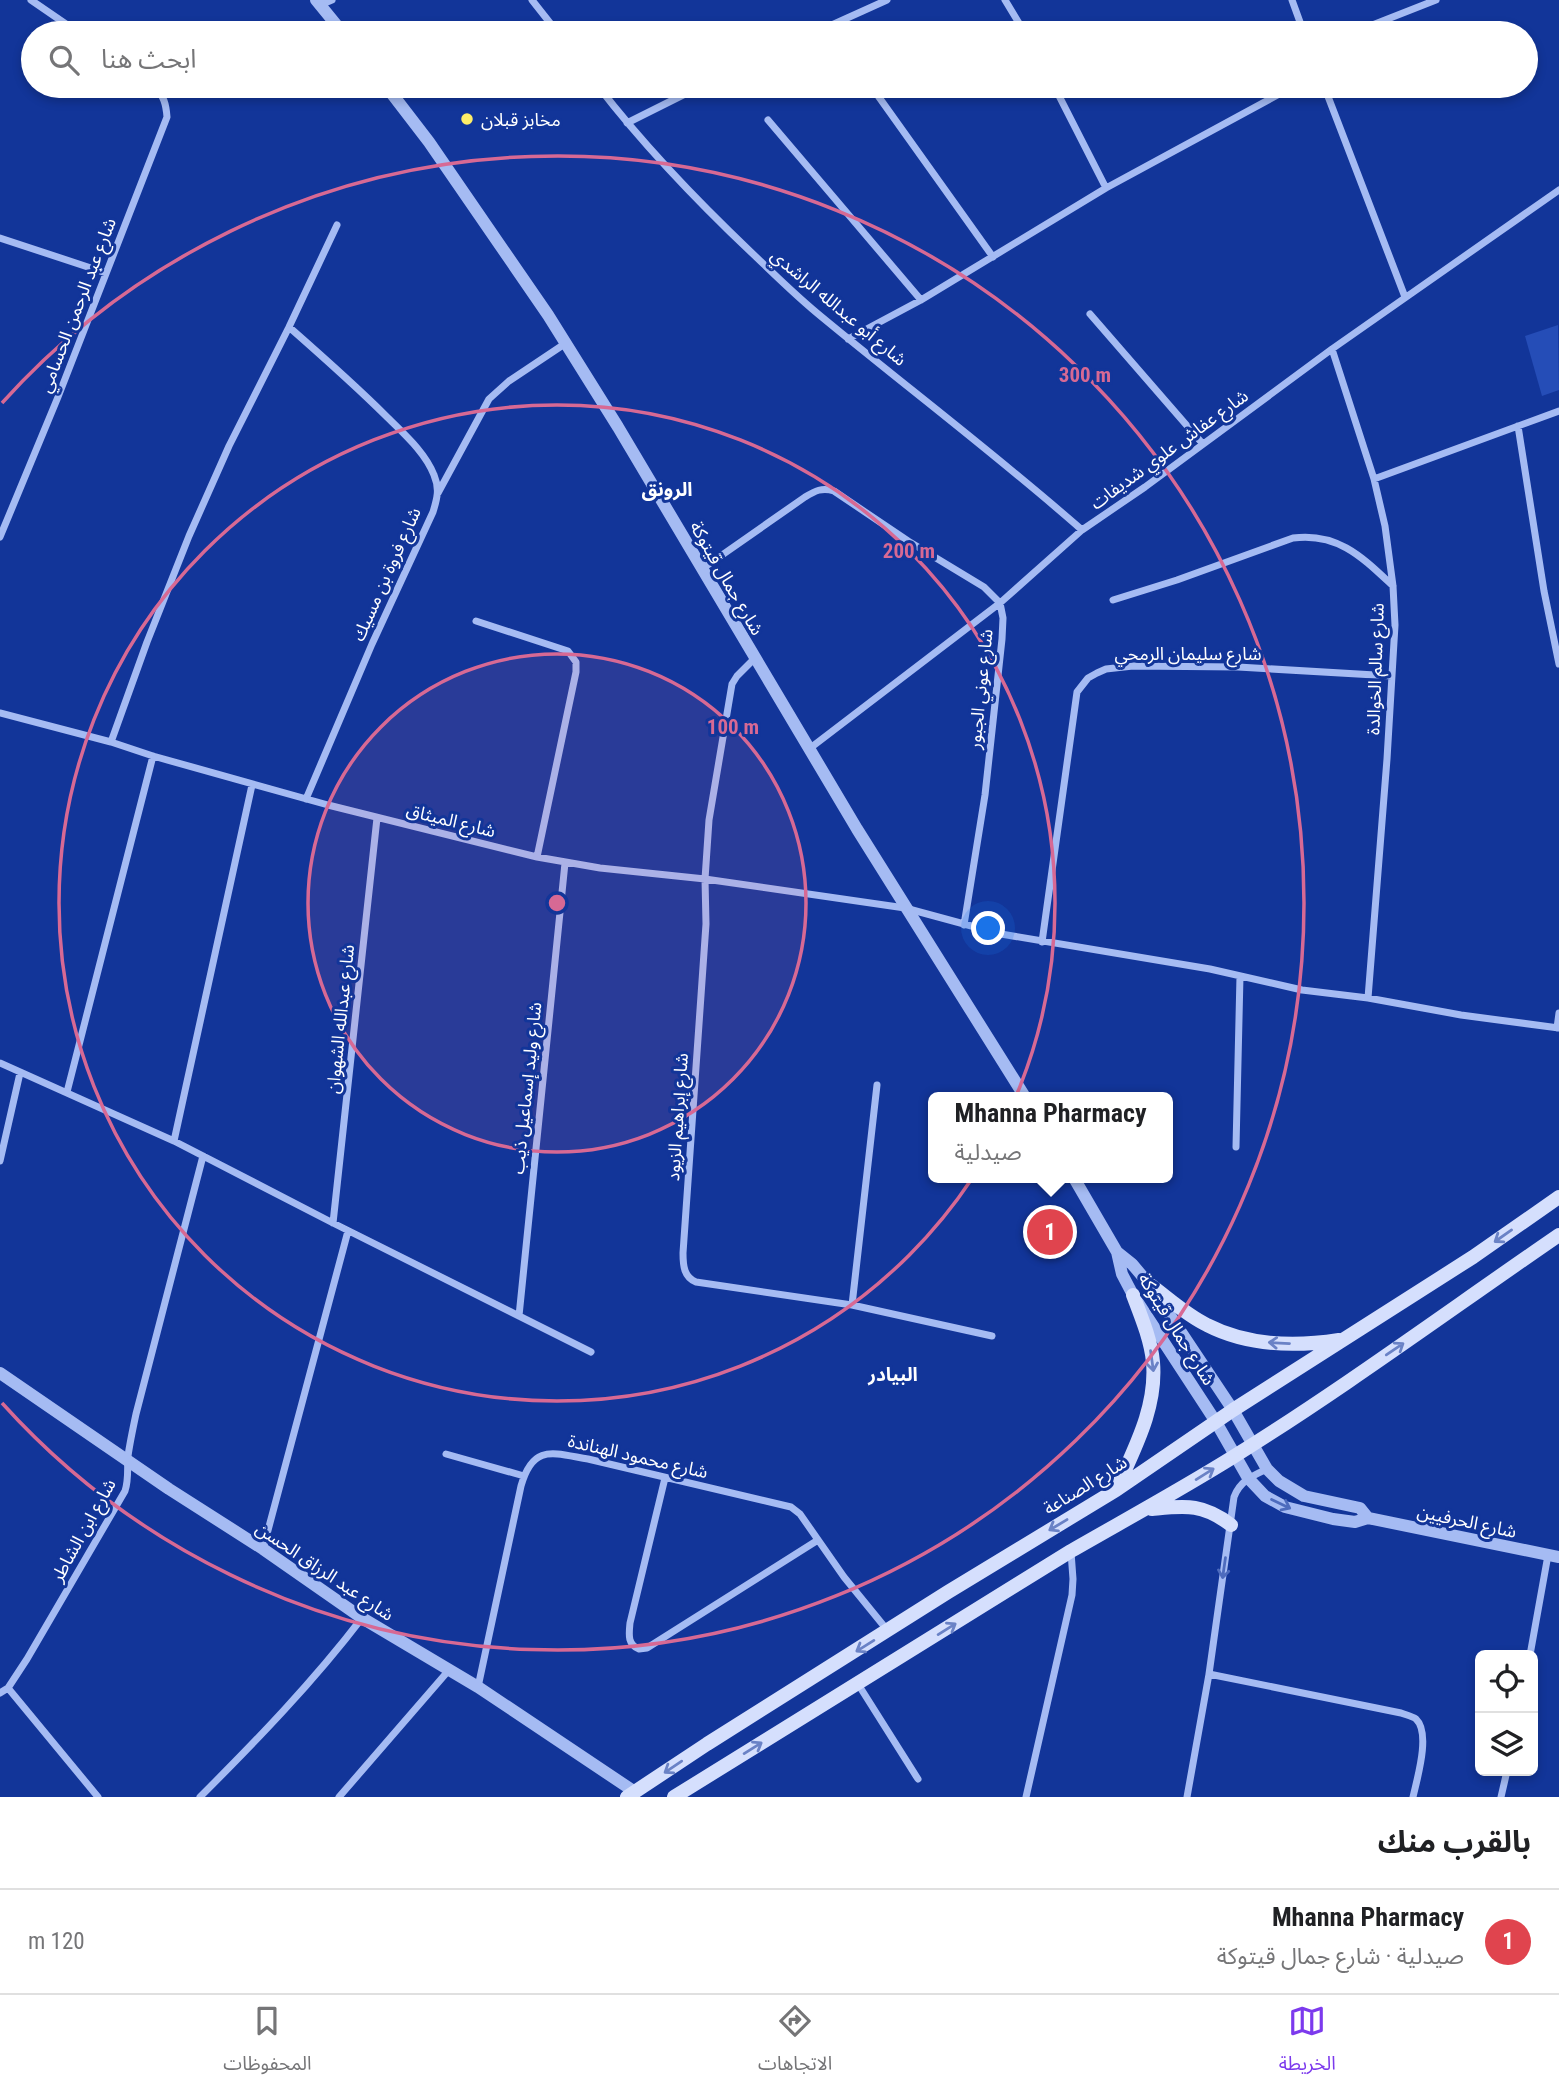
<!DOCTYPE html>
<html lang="ar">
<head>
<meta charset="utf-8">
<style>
  body { margin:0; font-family:"Roboto Condensed","Noto Sans Arabic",sans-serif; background:#f2f2f2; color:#202124; direction:rtl }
  .controls { position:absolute; right:21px; bottom:21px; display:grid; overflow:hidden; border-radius:10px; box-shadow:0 4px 10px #0003 }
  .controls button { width:63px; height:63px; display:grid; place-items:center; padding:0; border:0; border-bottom:2px solid #e0e0e0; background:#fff; color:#202124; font:35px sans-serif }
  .you { position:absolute; left:989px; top:929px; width:24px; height:24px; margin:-18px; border:5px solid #fff; border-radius:50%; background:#1a73e8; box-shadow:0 0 0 10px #1a73e833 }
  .badge { display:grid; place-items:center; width:46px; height:46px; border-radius:50%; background:#7c3aed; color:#fff; font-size:23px; font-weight:700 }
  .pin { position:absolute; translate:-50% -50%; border:4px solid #fff; box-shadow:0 2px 7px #0006 }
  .popup { position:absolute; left:928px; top:1092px; width:245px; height:91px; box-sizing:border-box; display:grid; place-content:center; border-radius:10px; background:#fff; filter:drop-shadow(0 2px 5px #0005); font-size:23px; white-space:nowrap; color:#757577 }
  .popup b { font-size:26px; color:#202124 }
  .popup::after { content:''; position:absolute; left:50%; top:100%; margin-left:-14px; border:14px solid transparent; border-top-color:#fff }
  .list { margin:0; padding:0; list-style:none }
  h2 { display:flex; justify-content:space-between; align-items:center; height:91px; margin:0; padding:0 28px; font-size:30px }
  h2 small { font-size:23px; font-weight:400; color:#757577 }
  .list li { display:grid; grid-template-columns:46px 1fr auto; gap:21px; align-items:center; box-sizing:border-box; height:105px; padding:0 28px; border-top:2px solid #e0e0e0 }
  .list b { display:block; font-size:26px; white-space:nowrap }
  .list p { margin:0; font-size:23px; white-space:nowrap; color:#757577 }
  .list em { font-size:23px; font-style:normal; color:#757577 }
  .icon { flex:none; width:38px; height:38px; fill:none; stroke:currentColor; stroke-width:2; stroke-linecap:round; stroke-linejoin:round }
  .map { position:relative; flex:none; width:1559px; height:1797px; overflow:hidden; direction:ltr }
  .search { position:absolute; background:#fff; box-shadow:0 4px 10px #0003; left:21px; right:21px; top:21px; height:77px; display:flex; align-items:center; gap:18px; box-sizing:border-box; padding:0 24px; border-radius:38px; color:#757577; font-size:26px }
  .sheet { height:196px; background:#fff }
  nav { display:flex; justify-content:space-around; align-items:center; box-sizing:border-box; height:98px; border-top:2px solid #e0e0e0; background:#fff; font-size:19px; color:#757577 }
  nav a { display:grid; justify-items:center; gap:4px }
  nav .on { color:#7c3aed }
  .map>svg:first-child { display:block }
  .green { fill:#254db7 }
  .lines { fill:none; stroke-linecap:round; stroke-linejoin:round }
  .minor { stroke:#a5bbf3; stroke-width:7 }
  .tertiary { stroke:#a5bbf3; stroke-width:12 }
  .secondary { stroke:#d5dffd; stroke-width:14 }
  .oneway { stroke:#6a82c6 }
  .oneway2 { stroke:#4d6bbd }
  .ring { fill:none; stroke:#d76994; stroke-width:3.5 }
  .poi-dot { fill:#ffee68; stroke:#123599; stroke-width:2.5 }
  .labels { text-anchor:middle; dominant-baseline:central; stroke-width:6; stroke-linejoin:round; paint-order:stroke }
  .poi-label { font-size:18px; fill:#fff; stroke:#123599; text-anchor:start }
  .street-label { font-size:18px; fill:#fff; stroke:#123599 }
  .neighbourhood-label { font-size:19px; font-weight:bold; fill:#fff; stroke:#123599 }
  .centre { fill:#d76994; stroke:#123599; stroke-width:3.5 }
  .ring-label { font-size:21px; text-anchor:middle; font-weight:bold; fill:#d76994; stroke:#123599; stroke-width:6; stroke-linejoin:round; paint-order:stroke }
</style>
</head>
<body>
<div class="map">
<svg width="1559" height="1797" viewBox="0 0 1559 1797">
  <rect width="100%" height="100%" fill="#123599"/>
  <path class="green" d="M1558 325 1559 390 1542 396 1525 336Z"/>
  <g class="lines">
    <path class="minor" d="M31 0 79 33
      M532 0 558 33
      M1005 0 1025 33
      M1292 0 1304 33
      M320 5 332 0
      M814 33 887 0
      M1352 33 1436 0
      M598 86C645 147 697 201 753 254 776 276 798 298 823 318 909 389 998 456 1082 530
      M871 86 993 257
      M1054 86 1106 188
      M1324 86 1405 297
      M768 120 921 300
      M627 123 701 86
      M0 238 106 273
      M1090 314 1202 443
      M289 327C322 356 355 385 386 416 404 434 425 452 434 475 440 489 437 499 433 512L372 644 306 799
      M848 339 921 300 1106 188 1294 86
      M1332 349 1374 479 1385 526 1393 586 1395 625 1387 759 1368 998
      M1518 426 1544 591 1559 664
      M1374 479 1559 411
      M438 493 489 399 509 381 566 343
      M0 537 58 397 167 117C166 104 164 96 154 86
      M702 569 805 497C815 491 822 487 834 491L908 541 984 587 1000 603 1003 618 1002 639 985 795 964 925
      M1113 600 1177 580 1293 538C1338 532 1363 558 1393 586
      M476 621 568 651 576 662V672L537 857
      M754 659 737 676 732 684 709 820 705 879 706 924 683 1253C683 1266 684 1277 696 1282L852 1305 992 1336
      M0 713 111 742 153 756 328 805 537 857 600 868 705 879 905 908 1001 934 1210 969 1302 990 1368 998 1461 1015 1559 1028
      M111 742 147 642 189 536 229 446 289 327 337 225
      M809 749 1000 603 1082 530 1145 487 1332 349 1559 190
      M1042 942 1077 692 1088 678 1097 673 1106 669 1133 666 1238 667 1392 676
      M1557 1028 1559 1013
      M0 1063 174 1141 333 1223 591 1352
      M67 1092 153 756
      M174 1141 252 785
      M1236 1147 1240 976
      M0 1161 20 1073
      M333 1223 377 818
      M852 1305 877 1085
      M519 1316 565 863
      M446 1454 524 1476
      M665 1478 630 1623C629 1634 627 1644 639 1649L647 1648 818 1540
      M263 1549 348 1231
      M1530 1655 1548 1555
      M1209 1674 1401 1713C1406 1715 1412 1716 1416 1719 1431 1733 1417 1779 1413 1797
      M858 1684 918 1779
      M478 1687 521 1486C533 1444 552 1453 588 1459L791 1507 800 1514 844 1577 888 1631
      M8 1688 98 1797
      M0 1693 8 1688 27 1659 125 1491C129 1479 127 1468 128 1456 130 1442 133 1428 136 1414L203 1156
      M200 1797C257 1740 313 1682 362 1618
      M339 1797 449 1670
      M1026 1797 1072 1595 1073 1579 1071 1552
      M1187 1797 1209 1674 1234 1497C1240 1481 1252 1476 1267 1469
      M1501 1797 1507 1771"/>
    <path class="tertiary" d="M316 0 343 33
      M386 86 429 142 548 315 618 427 857 829 1025 1097
      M1074 1178 1117 1252 1122 1274 1133 1295 1216 1422 1248 1478 1265 1496 1285 1507 1333 1519 1355 1522 1368 1518 1559 1557
      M1117 1252 1132 1264 1149 1284 1233 1410 1267 1469 1279 1481 1304 1496 1360 1508 1368 1518
      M0 1373 169 1489 263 1549 362 1618 478 1687 635 1792"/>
    <path class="secondary" d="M1149 1284C1168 1298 1186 1315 1207 1325 1248 1346 1294 1347 1339 1340
      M1116 1490C1134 1449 1157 1408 1153 1362 1151 1340 1141 1316 1133 1295
      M1152 1509C1185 1506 1202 1503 1231 1525
      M627 1797 707 1744 948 1592 1116 1490 1233 1410 1473 1257 1559 1197
      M674 1797 1071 1551C1125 1520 1180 1490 1233 1457 1344 1388 1451 1309 1559 1235"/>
  </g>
  <defs><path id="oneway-shaft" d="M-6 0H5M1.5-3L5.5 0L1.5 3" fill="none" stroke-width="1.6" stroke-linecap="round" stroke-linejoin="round" transform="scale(1.75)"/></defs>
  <g class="oneway">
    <use href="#oneway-shaft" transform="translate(1503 1236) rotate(145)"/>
    <use href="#oneway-shaft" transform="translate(1279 1343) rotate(-177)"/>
    <use href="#oneway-shaft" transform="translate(1395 1349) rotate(-34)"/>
    <use href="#oneway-shaft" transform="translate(1152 1361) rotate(82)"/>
    <use href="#oneway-shaft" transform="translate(1205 1474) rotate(-32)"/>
    <use href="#oneway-shaft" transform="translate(1058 1525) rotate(149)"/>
    <use href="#oneway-shaft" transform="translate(947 1629) rotate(-32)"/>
    <use href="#oneway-shaft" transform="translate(865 1646) rotate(148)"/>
    <use href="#oneway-shaft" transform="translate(753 1748) rotate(-32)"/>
    <use href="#oneway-shaft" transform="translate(673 1767) rotate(146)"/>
  </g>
  <g class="oneway2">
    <use href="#oneway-shaft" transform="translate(1281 1504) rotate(26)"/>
    <use href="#oneway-shaft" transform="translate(1224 1568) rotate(98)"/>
  </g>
  <circle cx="557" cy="903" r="249" fill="#d76994" fill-opacity=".12"/>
  <g class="ring">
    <circle cx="557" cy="903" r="249"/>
    <circle cx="557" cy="903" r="498"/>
    <path d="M2 403A747 747 0 1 1 2 1403"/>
  </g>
  <circle class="poi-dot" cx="467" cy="119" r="7"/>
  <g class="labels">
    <g class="poi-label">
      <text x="481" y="119">مخابز قبلان</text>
    </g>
    <g class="street-label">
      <text transform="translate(77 305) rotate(-69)">شارع عبد الرحمن الحسامي</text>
      <text transform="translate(839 307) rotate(40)">شارع أبو عبدالله الراشدي</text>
      <text transform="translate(1169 449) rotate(-36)">شارع عفاش علوي شديفات</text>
      <text transform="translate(386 574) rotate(-66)">شارع فروة بن مسيك</text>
      <text transform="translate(727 578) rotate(60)">شارع جمال قيتوكة</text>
      <text x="1188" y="653">شارع سليمان الرمحي</text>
      <text transform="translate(1375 669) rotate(-88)">شارع سالم الخوالدة</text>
      <text transform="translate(980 689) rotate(-84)">شارع عوني الجبور</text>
      <text transform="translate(451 820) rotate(14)">شارع الميثاق</text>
      <text transform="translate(340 1019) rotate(-84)">شارع عبدالله الشهوان</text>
      <text transform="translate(526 1088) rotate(-84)">شارع وليد إسماعيل ذيب</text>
      <text transform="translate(677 1117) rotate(-86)">شارع إبراهيم الزيود</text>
      <text transform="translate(1177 1329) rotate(58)">شارع جمال قيتوكة</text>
      <text transform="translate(638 1456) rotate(13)">شارع محمود الهناندة</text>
      <text transform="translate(1085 1485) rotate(-32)">شارع الصناعة</text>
      <text transform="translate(1467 1521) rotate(12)">شارع الحرفيين</text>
      <text transform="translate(83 1530) rotate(-61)">شارع ابن الشاطر</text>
      <text transform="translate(325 1571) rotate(34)">شارع عبد الرزاق الحسن</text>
    </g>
    <g class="neighbourhood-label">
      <text x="667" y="489">الرونق</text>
      <text x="893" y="1374">البيادر</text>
    </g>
  </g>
  <circle cx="557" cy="903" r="10" class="centre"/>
  <g class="ring-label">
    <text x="1085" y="382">300 m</text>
    <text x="909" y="558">200 m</text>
    <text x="733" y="734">100 m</text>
  </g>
</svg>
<div class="controls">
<button><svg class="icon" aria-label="locate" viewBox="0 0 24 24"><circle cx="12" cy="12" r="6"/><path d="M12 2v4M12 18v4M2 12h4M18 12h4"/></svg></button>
<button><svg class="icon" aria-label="layers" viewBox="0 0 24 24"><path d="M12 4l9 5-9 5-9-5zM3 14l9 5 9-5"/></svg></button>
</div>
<div class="you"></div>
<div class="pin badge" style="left:1050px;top:1232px;background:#e0444e">1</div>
<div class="popup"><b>Mhanna Pharmacy</b>صيدلية</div>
<div class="search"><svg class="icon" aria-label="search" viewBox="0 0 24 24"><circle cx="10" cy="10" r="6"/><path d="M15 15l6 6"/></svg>ابحث هنا</div>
</div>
<section class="sheet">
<h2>بالقرب منك<small></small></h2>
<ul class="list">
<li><span class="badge" style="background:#e0444e">1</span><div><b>Mhanna Pharmacy</b><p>صيدلية · شارع جمال قيتوكة</p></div><em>120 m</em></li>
</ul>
</section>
<nav>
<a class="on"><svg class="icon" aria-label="map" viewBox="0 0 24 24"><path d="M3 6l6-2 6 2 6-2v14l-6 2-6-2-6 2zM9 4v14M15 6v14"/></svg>الخريطة</a>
<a><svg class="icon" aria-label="directions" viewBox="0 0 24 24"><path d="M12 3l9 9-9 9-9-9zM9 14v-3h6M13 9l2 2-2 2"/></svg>الاتجاهات</a>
<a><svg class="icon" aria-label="saved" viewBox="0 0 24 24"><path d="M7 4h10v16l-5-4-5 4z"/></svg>المحفوظات</a>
</nav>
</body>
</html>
